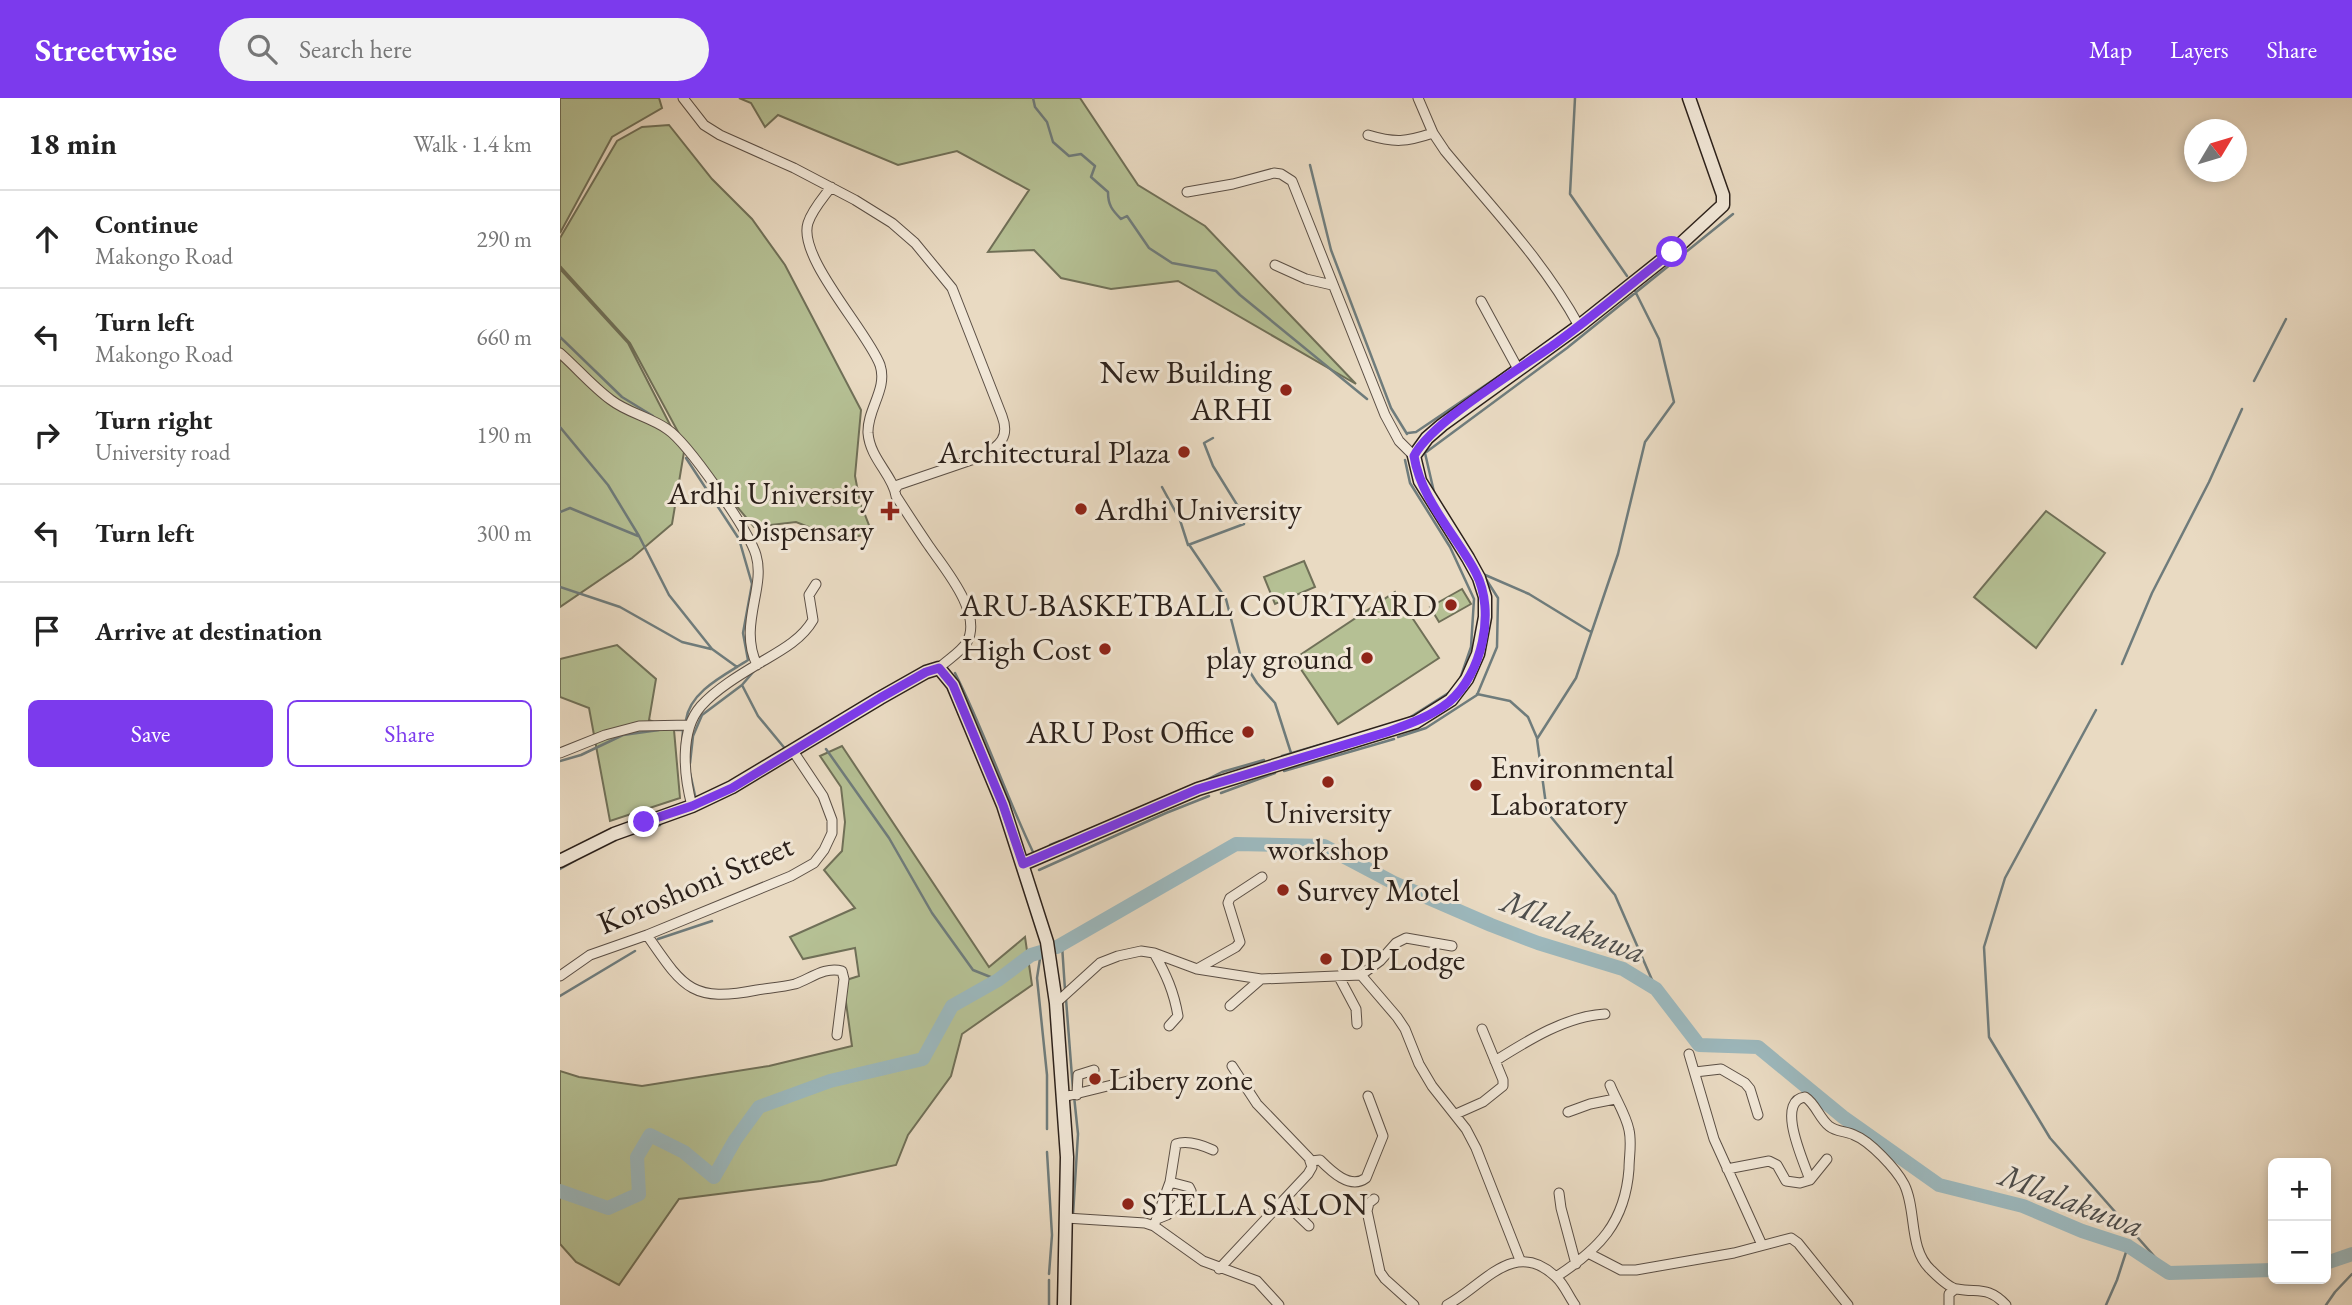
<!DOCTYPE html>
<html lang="en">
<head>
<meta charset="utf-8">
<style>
  body { margin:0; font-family:"EB Garamond",serif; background:#f2f2f2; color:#222 }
  .controls { position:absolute; right:21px; bottom:21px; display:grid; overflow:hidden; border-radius:10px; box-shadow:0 4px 10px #0003 }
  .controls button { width:63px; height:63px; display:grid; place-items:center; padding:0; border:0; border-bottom:2px solid #e0e0e0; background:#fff; color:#222; font:35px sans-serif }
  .compass { position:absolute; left:1624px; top:21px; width:63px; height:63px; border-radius:50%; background:#fff; box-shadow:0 4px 10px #0003; rotate:52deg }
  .stop { position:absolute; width:21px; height:21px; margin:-16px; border:5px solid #7c3aed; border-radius:50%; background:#fff }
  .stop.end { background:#7c3aed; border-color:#fff; box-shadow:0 2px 7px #0008 }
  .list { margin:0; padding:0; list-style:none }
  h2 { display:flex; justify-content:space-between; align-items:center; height:91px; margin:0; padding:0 28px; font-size:30px }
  h2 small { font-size:23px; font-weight:400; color:#767676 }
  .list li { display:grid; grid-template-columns:46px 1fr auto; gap:21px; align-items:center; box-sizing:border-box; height:98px; padding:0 28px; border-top:2px solid #e0e0e0 }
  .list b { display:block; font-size:26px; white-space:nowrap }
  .list p { margin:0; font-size:23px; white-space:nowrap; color:#767676 }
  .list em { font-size:23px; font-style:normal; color:#767676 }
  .actions { display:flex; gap:14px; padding:21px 28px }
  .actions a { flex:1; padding:16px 0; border:2px solid #7c3aed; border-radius:10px; text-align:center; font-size:24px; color:#7c3aed }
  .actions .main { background:#7c3aed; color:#fff }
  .icon { flex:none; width:38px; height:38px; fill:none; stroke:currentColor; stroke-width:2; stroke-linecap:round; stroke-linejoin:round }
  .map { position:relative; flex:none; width:1792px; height:1207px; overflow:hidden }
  header { display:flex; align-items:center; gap:42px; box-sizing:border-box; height:98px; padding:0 35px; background:#7c3aed; color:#fff }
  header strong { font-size:33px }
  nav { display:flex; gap:38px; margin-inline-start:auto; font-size:24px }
  .search { width:490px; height:63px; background:#f2f2f2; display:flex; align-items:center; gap:18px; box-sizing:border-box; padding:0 24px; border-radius:38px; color:#767676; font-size:26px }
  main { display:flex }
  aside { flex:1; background:#fff }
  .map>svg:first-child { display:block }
  .green { fill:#b5c094; stroke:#707058; stroke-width:2 }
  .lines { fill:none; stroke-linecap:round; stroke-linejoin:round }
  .stream { stroke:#6f7c7c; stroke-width:2.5 }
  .river { stroke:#9cb8bd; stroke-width:14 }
  .street-casing { stroke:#5b4f45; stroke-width:11 }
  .secondary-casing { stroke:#2c211b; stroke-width:15 }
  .street { stroke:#f1e7d7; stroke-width:9 }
  .secondary { stroke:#f1e7d7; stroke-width:12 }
  .route { stroke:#7c3aed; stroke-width:9 }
  .poi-dot { fill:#8f2418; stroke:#f1e7d7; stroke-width:2.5 }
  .labels { text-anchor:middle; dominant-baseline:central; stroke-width:6; stroke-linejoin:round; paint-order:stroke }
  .poi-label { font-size:32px; fill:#2c211b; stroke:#f1e7d7; text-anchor:end }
  .street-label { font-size:32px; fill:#2c211b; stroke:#f1e7d7 }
  .water-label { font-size:33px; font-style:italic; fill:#4e4e4c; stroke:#f1e7d7 }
</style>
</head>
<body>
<header>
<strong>Streetwise</strong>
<div class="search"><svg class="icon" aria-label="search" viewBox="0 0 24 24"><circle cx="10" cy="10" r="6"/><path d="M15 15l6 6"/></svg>Search here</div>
<nav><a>Map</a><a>Layers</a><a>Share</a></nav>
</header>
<main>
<aside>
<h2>18 min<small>Walk · 1.4 km</small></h2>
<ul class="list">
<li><svg class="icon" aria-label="ahead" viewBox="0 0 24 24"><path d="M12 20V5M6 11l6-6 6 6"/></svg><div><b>Continue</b><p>Makongo Road</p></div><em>290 m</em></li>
<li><svg class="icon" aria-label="left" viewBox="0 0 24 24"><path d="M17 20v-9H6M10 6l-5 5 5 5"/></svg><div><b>Turn left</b><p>Makongo Road</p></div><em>660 m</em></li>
<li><svg class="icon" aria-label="right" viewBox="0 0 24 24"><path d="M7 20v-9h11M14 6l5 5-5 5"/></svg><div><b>Turn right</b><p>University road</p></div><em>190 m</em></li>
<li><svg class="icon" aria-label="left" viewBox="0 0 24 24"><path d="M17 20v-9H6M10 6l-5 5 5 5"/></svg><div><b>Turn left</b></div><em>300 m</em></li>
<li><svg class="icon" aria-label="arrive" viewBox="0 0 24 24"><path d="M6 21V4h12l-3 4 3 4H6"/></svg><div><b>Arrive at destination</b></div></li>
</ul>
<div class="actions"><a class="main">Save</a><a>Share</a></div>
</aside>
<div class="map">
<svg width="1792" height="1207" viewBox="0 0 1792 1207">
  <rect width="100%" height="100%" fill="#e9dac2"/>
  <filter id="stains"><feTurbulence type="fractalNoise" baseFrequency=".00286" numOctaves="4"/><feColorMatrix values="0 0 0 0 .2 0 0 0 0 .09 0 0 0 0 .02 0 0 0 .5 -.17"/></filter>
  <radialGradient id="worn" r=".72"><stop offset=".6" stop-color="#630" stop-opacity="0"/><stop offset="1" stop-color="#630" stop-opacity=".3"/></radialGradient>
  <path class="green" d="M0 0H99L102 10 52 39 0 135Z
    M179 0H520L578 87 645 128 796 286 618 183 551 191 501 180 474 152 428 154 469 92 397 53 338 67 218 17 205 29 191 5Z
    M109 27 152 81 192 121 225 167 301 312 295 378 300 404 312 435 282 442 236 424 194 429 124 345 70 245 0 168V140L57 43 82 29Z
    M0 171 68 245 124 354 112 426 72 460 0 509Z
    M1486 413 1545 455 1476 550 1414 499Z
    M744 463 755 489 715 506 704 479Z
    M902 491 911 506 879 524 870 509Z
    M835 494 879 560 778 626 734 561Z
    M57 547 96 581 89 622 114 632 120 700 50 723 29 610 0 599V561Z
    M282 648 429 869 465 839 472 887 402 936 391 978 348 1037 336 1067 261 1083 119 1101 59 1187 16 1164 0 1146V973L19 979 82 988 209 968 292 948 283 883 299 878 295 850 243 861 230 839 295 810 264 772 282 753 285 724 281 689 260 658Z"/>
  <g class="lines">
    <path class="stream" d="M473 0 475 9 487 24 493 44 509 58 521 56 535 68 531 79 548 94C548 107 552 112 561 121L567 118 589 150 612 165 656 173 680 197 807 301
      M1015 0 1010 96 1067 178
      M750 67 771 152 831 310 847 336
      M1075 193 1099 241 1114 304 1085 344 1058 456 1016 580 977 641 987 714 1055 797 1096 891
      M0 239 62 299 93 318
      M1694 283 1726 221
      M0 329 48 387 79 438 109 497 152 551 177 569
      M848 335 856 334 951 270
      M126 360 179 441 192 486 183 535 188 562C165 577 130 593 126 622
      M845 362 850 385 890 449 914 501 911 549 900 581
      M602 389 620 422 628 447 684 426V418L653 368 644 345 653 340
      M874 394 865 355 1007 250 1173 116
      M0 414 10 410 78 438
      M630 448 666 501 681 560 697 585 715 605 731 655
      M923 476 969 496 1031 534
      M0 489 60 509 122 544 151 551
      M1562 566 1592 495 1649 384 1682 311
      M395 575C425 634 445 696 473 754
      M182 587 198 618 227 653
      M917 596 950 603 968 619 977 640
      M1536 612 1445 780 1424 849 1429 939 1490 1040 1609 1175
      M849 620 890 594
      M116 632H123L122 646
      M838 639 866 630 917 597 937 549 938 500 924 478
      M266 651 329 740 372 815 413 872 438 882
      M722 658 766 645
      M0 663 21 657 63 637 99 632
      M130 665 133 638 142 617 182 587 194 573
      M724 673 834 641
      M130 675 136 702
      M644 683 662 674 704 662
      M661 695 715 675
      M80 733 100 727
      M490 747 500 743
      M0 771 16 762
      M479 772 606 715 649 698
      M98 841 152 823
      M502 847 505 892
      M481 854 477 880 487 977V1031
      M0 898 75 853
      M506 901 513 992
      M487 1054 492 1137 489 1176
      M513 1117 518 1036 514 998
      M489 1207V1182
      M1546 1207 1557 1182 1568 1148
      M1766 1207 1775 1194 1792 1176"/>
    <path class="river" d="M497 849 676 746 764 748 834 785 931 827 978 845 1063 871 1096 891 1139 947 1198 949 1283 1019 1379 1087 1463 1108 1522 1133 1568 1148 1609 1175 1713 1172
      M0 1093 48 1110 79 1096 77 1059 90 1037 124 1054 154 1079 175 1042 199 1009 270 983 363 961 392 908 438 882 471 857 481 854
      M1766 1165 1792 1156"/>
    <defs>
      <path id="street" d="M123 0 144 27 160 37 234 70 295 102 332 125 355 145 392 190 442 318C450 339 440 347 423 358L338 387 335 392
        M858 0 873 35 885 53C932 110 983 162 1019 228
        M808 37C835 45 846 44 873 35
        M271 89C263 100 252 112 248 125 237 159 308 234 320 267 328 291 307 311 308 335 310 361 333 377 336 398 347 415 358 432 369 448 384 470 423 515 407 544 401 554 387 562 379 570
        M627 94 673 86 714 75 721 76 732 83 825 317 839 343 854 358
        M715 167 746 181 772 187
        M921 203 958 271
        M0 255C17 270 32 288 51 302 68 315 90 319 107 331 128 345 189 433 196 457 206 490 178 527 197 567
        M0 655 45 637 79 628 130 627
        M132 708C124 678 119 633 141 608 157 590 183 575 203 563 222 552 242 541 253 522L249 497 256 486
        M87 837C123 889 131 905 197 892 210 890 223 889 235 886 250 881 265 868 282 873L284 881 277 937
        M594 855C606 876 614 894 618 918L609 928
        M637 871 676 849 680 844 668 805 670 800 702 779
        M801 877 820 863 836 845 846 840 892 848
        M0 878 30 857 87 837 231 778 254 765 264 752 272 735V722L263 698 233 653
        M779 879 796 911 797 926
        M496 905 540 865 558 858 581 853 594 855 637 871 701 881 801 877 837 919 845 931 859 966 872 988 906 1031 916 1050 960 1162
        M670 908 701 881
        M1129 956 1154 1041 1202 1147
        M935 963C967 943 1006 918 1045 916
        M1135 974 1161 971 1185 985 1190 991 1198 1017
        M517 997 518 977 534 972
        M503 999 568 983
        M1008 1014 1030 1006 1055 1001
        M896 1016 923 1004 943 988V982L922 931
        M751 1063 760 1062C771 1073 790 1092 806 1080L823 1038 808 998
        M1167 1071 1209 1063 1217 1067 1226 1083 1240 1085 1250 1082C1244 1064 1215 1003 1245 999 1256 1006 1259 1020 1269 1028 1276 1034 1286 1033 1294 1037 1310 1043 1336 1071 1344 1086 1357 1112 1348 1151 1371 1172 1377 1178 1389 1190 1397 1191 1419 1195 1428 1188 1446 1207
        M1250 1082 1267 1061
        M999 1095 1001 1110 1016 1166
        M814 1101 809 1105 807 1113 820 1174 825 1181 854 1207
        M723 1103 749 1128
        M506 1120 585 1125 594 1128 643 1163 697 1183 719 1207
        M597 1121 607 1117 631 1093 629 1089 610 1084
        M594 1128 610 1084 616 1046C627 1042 642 1047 653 1052
        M1030 1156 1061 1172H1076L1174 1155 1231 1140 1238 1145 1288 1207
        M659 1171 748 1076 752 1069 749 1060 697 1006 672 968
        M996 1179C1039 1151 1065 1125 1069 1071 1069 1058 1072 1045 1069 1032 1066 1017 1056 1002 1050 987
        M887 1207C923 1188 954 1139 996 1179 1004 1186 1009 1199 1015 1207
        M1389 1207V1196L1395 1191"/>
      <path id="secondary" d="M0 763 54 736 132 708 172 689 320 600 366 574 379 570 393 587 443 707 487 844 496 905 507 1059 504 1207
        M463 766 638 691 856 624 891 602 907 581 918 556 925 519V499L919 480 908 460 860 383 854 358 867 340 882 327 1019 228 1112 154 1163 107V97L1129 0"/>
    </defs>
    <use href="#street" class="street-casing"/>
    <use href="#secondary" class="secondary-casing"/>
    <use href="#street" class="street"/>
    <use href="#secondary" class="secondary"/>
  </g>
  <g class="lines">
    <path class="route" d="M84 724 132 708 172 690 320 600 366 574 379 570 393 587 443 707 463 766 638 691 827 634C849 626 870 619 889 604 922 576 936 514 916 475 896 437 861 402 854 358 871 324 961 270 995 246 1035 217 1073 184 1112 154"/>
  </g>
  <g class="poi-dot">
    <circle cx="726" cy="292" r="7"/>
    <circle cx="624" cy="354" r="7"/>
    <circle cx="521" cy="411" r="7"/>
    <path d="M326.5 402.5h7v7h7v7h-7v7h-7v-7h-7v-7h7z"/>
    <circle cx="891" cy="507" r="7"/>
    <circle cx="545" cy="551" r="7"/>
    <circle cx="807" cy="560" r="7"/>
    <circle cx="688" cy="634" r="7"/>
    <circle cx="768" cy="684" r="7"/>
    <circle cx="916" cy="687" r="7"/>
    <circle cx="723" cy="792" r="7"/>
    <circle cx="766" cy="861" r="7"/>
    <circle cx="535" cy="981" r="7"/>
    <circle cx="568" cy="1106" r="7"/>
  </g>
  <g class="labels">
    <g class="poi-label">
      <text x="712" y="274">New Building<tspan x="712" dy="37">ARHI</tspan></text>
      <text x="610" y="354">Architectural Plaza</text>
      <text x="314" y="395">Ardhi University<tspan x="314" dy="37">Dispensary</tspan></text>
      <text x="535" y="411" text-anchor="start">Ardhi University</text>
      <text x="877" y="507">ARU-BASKETBALL COURTYARD</text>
      <text x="531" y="551">High Cost</text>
      <text x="793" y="560">play ground</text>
      <text x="674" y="634">ARU Post Office</text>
      <text x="930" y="669" text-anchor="start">Environmental<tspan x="930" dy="37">Laboratory</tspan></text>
      <text x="768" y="714" text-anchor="middle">University<tspan x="768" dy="37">workshop</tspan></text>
      <text x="737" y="792" text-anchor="start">Survey Motel</text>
      <text x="780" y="861" text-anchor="start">DP Lodge</text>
      <text x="549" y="981" text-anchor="start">Libery zone</text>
      <text x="582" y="1106" text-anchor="start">STELLA SALON</text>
    </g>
    <g class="street-label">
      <text transform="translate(135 786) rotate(-23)">Koroshoni Street</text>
    </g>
    <g class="water-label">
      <text transform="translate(1014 828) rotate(21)">Mlalakuwa</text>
      <text transform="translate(1512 1102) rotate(21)">Mlalakuwa</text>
    </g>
  </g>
  <rect width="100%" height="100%" filter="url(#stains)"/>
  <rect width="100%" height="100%" fill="url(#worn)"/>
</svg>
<div class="controls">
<button>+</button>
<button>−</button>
</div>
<svg class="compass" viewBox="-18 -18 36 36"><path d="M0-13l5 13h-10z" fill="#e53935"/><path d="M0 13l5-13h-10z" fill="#767676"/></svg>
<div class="stop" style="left:1112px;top:154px"></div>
<div class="stop end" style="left:84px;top:724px"></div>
</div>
</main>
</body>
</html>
